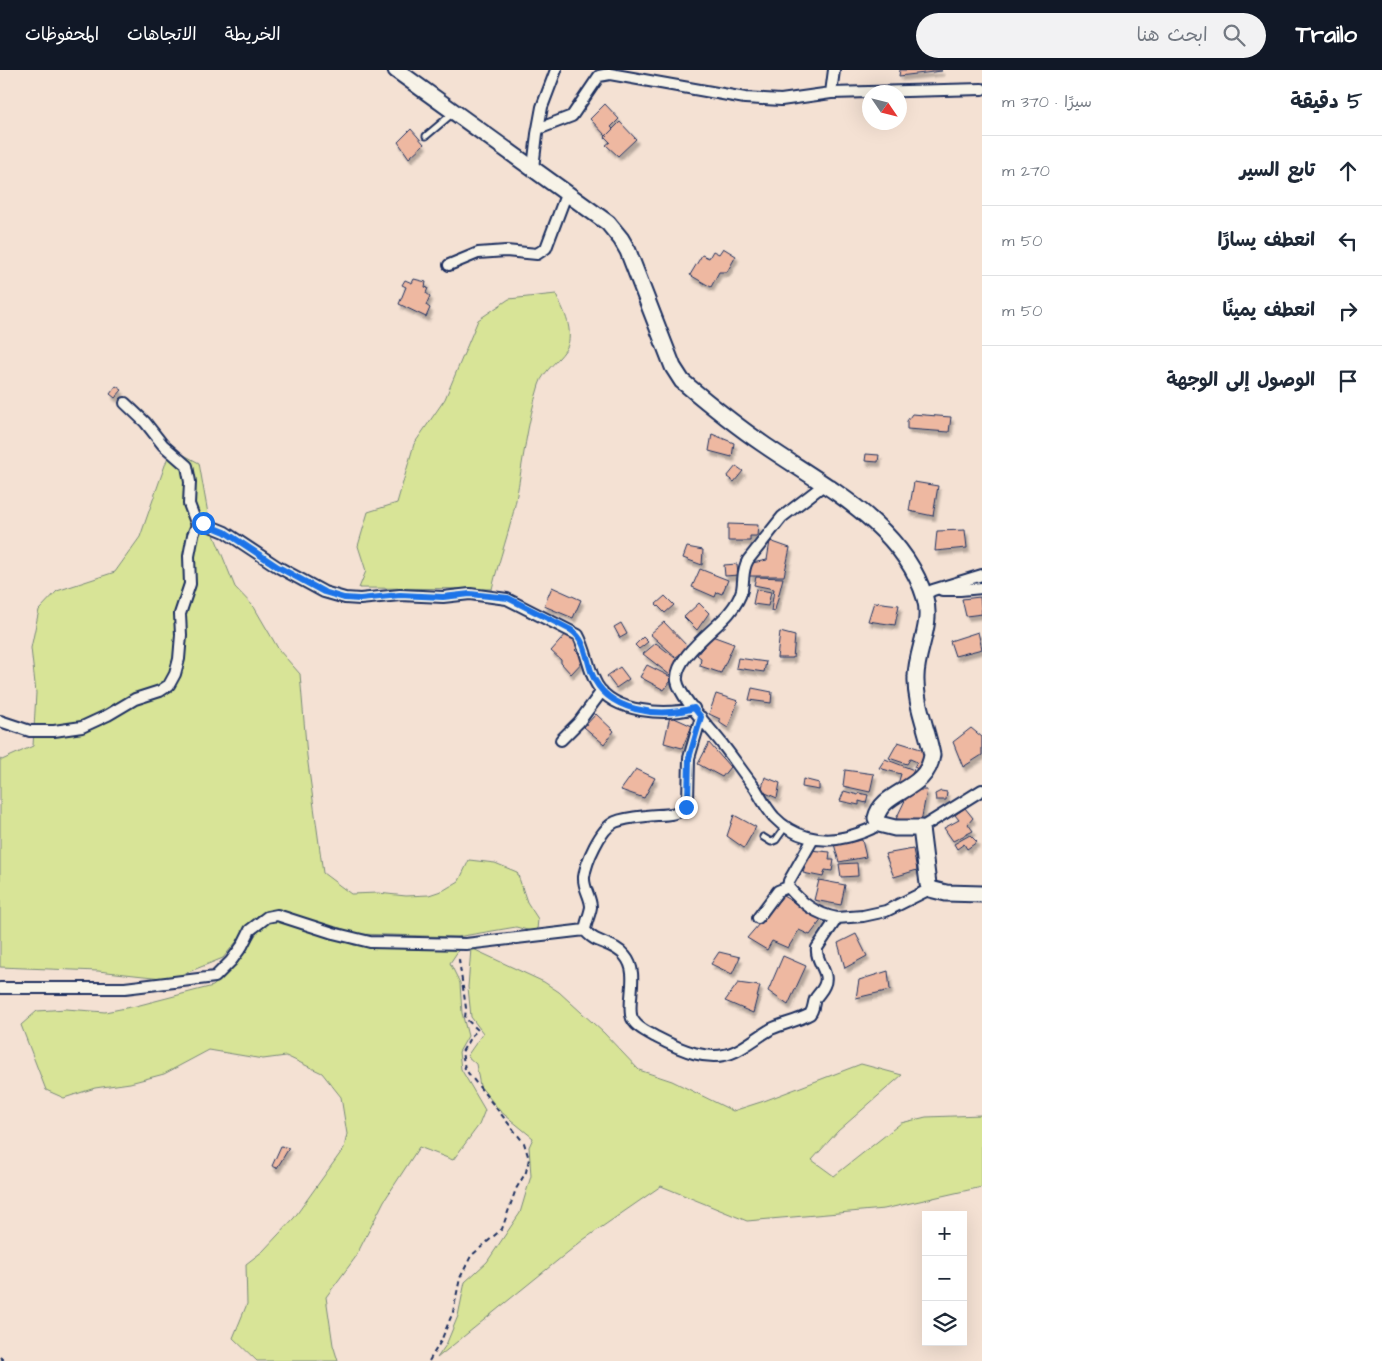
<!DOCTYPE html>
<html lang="ar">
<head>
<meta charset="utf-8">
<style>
  body { margin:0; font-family:"Architects Daughter","Playpen Sans Arabic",sans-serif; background:#f2f2f3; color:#1f2937; direction:rtl }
  .controls { position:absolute; right:15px; bottom:15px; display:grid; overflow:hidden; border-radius:0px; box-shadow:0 5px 20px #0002 }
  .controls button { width:45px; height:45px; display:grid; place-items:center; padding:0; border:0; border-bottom:1px solid #e0e1e3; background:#fff; color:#1f2937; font:25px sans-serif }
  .compass { position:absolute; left:862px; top:15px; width:45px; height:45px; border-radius:50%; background:#fff; box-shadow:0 5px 20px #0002; rotate:125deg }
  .stop { position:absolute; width:15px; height:15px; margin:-11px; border:4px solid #1a73e8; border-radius:50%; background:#fff }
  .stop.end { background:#1a73e8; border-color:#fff; box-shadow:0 1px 5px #0008 }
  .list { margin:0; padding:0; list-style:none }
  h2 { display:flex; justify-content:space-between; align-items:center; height:65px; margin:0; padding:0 20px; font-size:21px }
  h2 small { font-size:16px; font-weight:400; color:#747a83 }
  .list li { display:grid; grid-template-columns:32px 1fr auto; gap:15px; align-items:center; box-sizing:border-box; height:70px; padding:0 20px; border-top:1px solid #e0e1e3 }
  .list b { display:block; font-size:19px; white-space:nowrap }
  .list em { font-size:16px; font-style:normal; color:#747a83 }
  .icon { flex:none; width:28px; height:28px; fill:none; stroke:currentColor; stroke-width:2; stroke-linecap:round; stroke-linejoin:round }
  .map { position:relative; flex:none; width:982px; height:1291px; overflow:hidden; direction:ltr }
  header { display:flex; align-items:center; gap:30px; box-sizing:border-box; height:70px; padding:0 25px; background:#111827; color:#fff }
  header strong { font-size:24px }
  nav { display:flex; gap:28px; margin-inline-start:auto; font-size:18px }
  .search { width:350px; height:45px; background:#f2f2f3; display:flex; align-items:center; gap:12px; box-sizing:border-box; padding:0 18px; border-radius:28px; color:#747a83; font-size:19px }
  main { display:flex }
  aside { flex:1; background:#fff }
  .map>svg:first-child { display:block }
  .green { fill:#d8e497; stroke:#7a8a7a }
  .building { fill:#eeb8a1; stroke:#1b2f5e; filter:url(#shadow) }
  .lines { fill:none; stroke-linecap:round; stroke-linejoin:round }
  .lane-casing { stroke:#1b2f5e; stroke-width:9 }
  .street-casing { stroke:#1b2f5e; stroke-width:14 }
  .secondary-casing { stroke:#1b2f5e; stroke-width:19 }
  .path { stroke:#1b2f5e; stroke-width:2; stroke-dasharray:5 4; stroke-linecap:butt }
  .lane { stroke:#f7f3e8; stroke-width:5 }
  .street { stroke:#f7f3e8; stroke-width:10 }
  .secondary { stroke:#f7f3e8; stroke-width:15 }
  .route { stroke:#1a73e8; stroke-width:6 }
</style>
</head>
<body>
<header>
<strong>Trailo</strong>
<div class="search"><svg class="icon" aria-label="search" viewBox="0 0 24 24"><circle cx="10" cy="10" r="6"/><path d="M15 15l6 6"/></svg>ابحث هنا</div>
<nav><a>الخريطة</a><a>الاتجاهات</a><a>المحفوظات</a></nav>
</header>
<main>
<aside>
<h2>5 دقيقة<small>سيرًا · 370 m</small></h2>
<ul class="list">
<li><svg class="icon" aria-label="ahead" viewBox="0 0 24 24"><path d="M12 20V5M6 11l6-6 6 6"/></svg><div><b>تابع السير</b></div><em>270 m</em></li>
<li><svg class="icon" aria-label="left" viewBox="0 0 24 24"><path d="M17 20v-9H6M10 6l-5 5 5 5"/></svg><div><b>انعطف يسارًا</b></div><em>50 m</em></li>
<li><svg class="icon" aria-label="right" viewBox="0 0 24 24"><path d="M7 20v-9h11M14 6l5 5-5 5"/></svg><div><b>انعطف يمينًا</b></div><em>50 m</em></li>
<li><svg class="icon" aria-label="arrive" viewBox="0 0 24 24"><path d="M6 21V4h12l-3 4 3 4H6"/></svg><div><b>الوصول إلى الوجهة</b></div></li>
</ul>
</aside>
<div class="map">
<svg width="982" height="1291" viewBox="0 0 982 1291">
  <defs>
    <filter id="shadow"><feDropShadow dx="2.5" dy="4.5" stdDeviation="1" flood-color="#0004"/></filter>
  </defs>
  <rect width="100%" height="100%" fill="#f4e1d3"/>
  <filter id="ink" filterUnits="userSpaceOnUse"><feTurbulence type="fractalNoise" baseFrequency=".02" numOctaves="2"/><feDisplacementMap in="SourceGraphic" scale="10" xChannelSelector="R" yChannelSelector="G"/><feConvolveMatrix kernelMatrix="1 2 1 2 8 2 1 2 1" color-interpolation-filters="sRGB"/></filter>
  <g filter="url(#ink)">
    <path class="green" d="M556 224C563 240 573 256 568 275 563 288 543 300 539 315 527 353 523 392 516 430 510 461 499 489 492 519L359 518 366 501 358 476 368 442 397 433 414 374 445 329 478 250 509 229Z
      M171 378 199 393 210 455 235 517 254 537 279 580 300 604 307 686 323 803 351 824 378 823 406 826 429 825 444 820 459 811 469 790 495 793 517 802 527 832 538 849 537 860 531 861 516 857 457 867 358 864 274 841 258 845 223 888 171 909 98 901 0 897V689L2 690 33 676 36 623 31 578 39 540 57 521 115 502 140 467Z
      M275 848 330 863 354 875 460 878 450 893 460 913 462 943 468 966 459 982 461 999 485 1040 479 1055 453 1090 419 1077 384 1131 355 1188 326 1227 333 1275 338 1291H257L233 1268 247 1234 246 1194 263 1181 294 1148 344 1078 347 1064 341 1027 322 1003 286 986 263 989 209 980 164 1004 130 1013 95 1018 64 1028 46 1020 21 955 37 941 66 939 105 942 136 936 213 916 236 895 260 858Z
      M471 878 544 912 559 922 604 963 639 1000 672 1011 733 1041 764 1031 861 994 902 1005 838 1061 812 1090 834 1106 901 1053 926 1047 982 1045V1117L884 1139 747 1151 661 1116 583 1170 437 1288 446 1275 458 1246 465 1212 487 1192 520 1143 531 1106 529 1077 533 1068 500 1041 480 1016 476 994 467 986 483 963 471 947 468 917Z"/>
    <path class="building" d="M900 0H941L942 1 899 6Z
      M605 34 619 49 611 57 613 59 606 66 590 49Z
      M620 52 636 69 618 86 606 75 610 72 605 67Z
      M411 59 424 74 409 88 398 72Z
      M723 178 736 186 727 202H719L711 217 690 205 702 185 709 188 713 181 719 184Z
      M414 209 426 212 425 217 428 218 426 223 430 226 426 235 430 238 426 247 399 234 406 217 402 215 405 210 412 213Z
      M116 316 122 320 115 328 110 324Z
      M912 344 951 347 949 362 907 359V351Z
      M712 364 734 373 732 387 709 381Z
      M866 384 879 385 878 392 865 391Z
      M736 396 743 401 734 412 727 407Z
      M914 412 938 416 933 446 909 441Z
      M728 454 758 455 757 466H750V471H728Z
      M965 460 967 478 935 481 937 461Z
      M770 471 790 478 784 506H749L752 493 767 490Z
      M687 477 703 480 702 495 683 488Z
      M737 494 738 505 725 506 724 495Z
      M700 499 728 510 722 524 717 522 715 527 692 517Z
      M756 507 783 508 775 540 771 541 774 519 754 515Z
      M552 517 581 530 573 548 544 536Z
      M756 519 771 522 768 536 753 534Z
      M665 526 674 535 665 543 656 534Z
      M980 527 982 544 966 546 962 529Z
      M874 532 899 535 895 555 868 551Z
      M699 533 709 543 697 560 684 547Z
      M664 552 689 578 676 587 650 564Z
      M621 553 627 564 620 568 614 557Z
      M780 562 795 566 793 588H777Z
      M978 562 982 579 955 586 950 571Z
      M567 563 575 571 576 569 581 574 575 580 585 589 571 604 561 593V590L551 581Z
      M712 566 734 574 721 603 700 596 701 588 697 585Z
      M643 567 648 572 639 579 635 575Z
      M656 573 679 591 670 605 643 584Z
      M738 588 766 592 764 602 736 598Z
      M647 595 673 608 664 620 640 607Z
      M620 597 629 609 616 618 607 606Z
      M752 618 772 622 771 633 749 630Z
      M716 624 738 631 728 658 720 653V649L709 644Z
      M596 644 614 661 604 674 584 657Z
      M670 646 692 656 682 678 664 673Z
      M971 658 982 667V685L963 697 953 672Z
      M898 672 927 681 920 700 914 697 917 692 910 689 907 694 889 688Z
      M709 673 730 697 722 707 698 694Z
      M885 689 914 700 905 717H897L901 704 879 698Z
      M636 699 655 708 644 728 621 720Z
      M845 700 874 704 870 722 843 716Z
      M765 707 780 713 777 728 761 721Z
      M803 709 819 713V720L802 717Z
      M910 720H927L921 752 896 749Z
      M844 721 858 725 859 723 868 725 866 733 859 731V735L840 731Z
      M941 721 947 722 946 730H936L935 724Z
      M965 738 973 748 968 754 973 761 953 771 944 758 959 750 955 745Z
      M734 745 756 757 744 778 727 766Z
      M970 765 977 772 967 779 964 774 957 779 954 774Z
      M862 770 866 787 839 792 834 774Z
      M913 779 917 800 894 807 885 784Z
      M810 780 830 782 829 790H834L832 801 825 800 823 807 803 803Z
      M857 793 858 806 841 807 839 794Z
      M819 810 845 815 841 835 814 830Z
      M783 826 822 849 810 865 799 860 788 878 772 871 767 880 747 868Z
      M856 864 867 886 845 898 838 873Z
      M719 882 740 887 732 904 711 894Z
      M783 886 806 896 788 935 768 921Z
      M888 901 890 920 856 928 859 910Z
      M738 913 760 916 753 943 725 931Z
      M281 1076 289 1078 277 1098 272 1096Z"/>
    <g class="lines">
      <defs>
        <path id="lane" d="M426 66 452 44
          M763 767 771 772 776 770 786 756"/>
        <path id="street" d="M831 23 834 0
          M538 59 572 46 599 6 610 4 745 28 781 30 831 23 982 19
          M533 98 537 64 542 37 556 0
          M449 195 478 183 506 181 537 184 546 178 567 122
          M125 333 145 352 163 375 187 396 190 412 189 434 197 455
          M825 414 782 447 748 490C742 500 744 509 742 520 740 528 734 537 729 543 715 560 674 587 677 611 680 628 712 660 723 675 734 689 744 704 755 718 761 728 766 738 774 747 793 767 821 774 847 767 858 764 869 761 879 754
          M942 520H960L982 518
          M923 525 933 520 982 505
          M0 651 30 661H54L82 657 108 645 135 629 160 621 169 615 175 604 179 589 181 565 180 544 190 514 189 486 193 465 197 455 203 453 225 462 278 497 324 522 345 528 360 529 400 525 443 527 470 524 507 529 578 565C587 581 588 600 597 615 614 643 666 646 694 638
          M561 670 579 652 602 621
          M921 758 982 720
          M813 769 789 811 788 817C802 833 815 844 837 848
          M758 848 778 821 788 817
          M585 860C586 852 590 844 591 837 591 827 583 818 584 807 586 792 600 759 615 752 624 748 636 747 646 746 659 744 676 747 686 737L688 731 689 688 701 647
          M0 918H125L215 907 231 891 242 876 250 860 267 847 277 845 333 863 370 872 466 874 585 860C594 874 614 872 625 886 639 902 628 926 631 945 633 956 647 962 656 967 679 979 710 994 736 981 748 975 759 966 771 959 784 953 798 951 810 944 814 939 813 934 815 929 818 924 822 921 824 916 831 903 815 892 817 878L837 848 863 846 886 841 930 819"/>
        <path id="secondary" d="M396 0 608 153 621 169 628 181 673 297 682 311C708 333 735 355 763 374 822 415 903 454 925 528 933 555 916 581 916 607 915 634 927 658 932 685 927 722 883 719 876 748L879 754 895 758H921L928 814 930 819 946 823 982 824"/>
      </defs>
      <use href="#lane" class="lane-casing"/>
      <use href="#street" class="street-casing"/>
      <use href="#secondary" class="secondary-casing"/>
      <path class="path" d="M0 1287 4 1291
        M429 1291 441 1271 453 1242 460 1208 471 1186 502 1159 516 1119 526 1102 529 1089 524 1073 465 999 462 982 471 966 478 960 465 948 466 938 459 890 461 886"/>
      <use href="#lane" class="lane"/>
      <use href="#street" class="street"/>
      <use href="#secondary" class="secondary"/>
    </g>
  </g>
  <g class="lines" filter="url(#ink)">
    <path class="route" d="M203 453 225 462 278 497 324 522 344 528 360 529 400 525 443 527 470 524 508 528 571 560C586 570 586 588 592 604 607 642 659 648 694 638L701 647 689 688 688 731 686 737"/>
  </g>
</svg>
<div class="controls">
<button>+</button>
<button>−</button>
<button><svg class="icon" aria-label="layers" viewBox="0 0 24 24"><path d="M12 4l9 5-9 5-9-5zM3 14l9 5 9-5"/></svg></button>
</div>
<svg class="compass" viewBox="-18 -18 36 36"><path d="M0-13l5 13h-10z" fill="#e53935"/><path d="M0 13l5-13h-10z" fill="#747a83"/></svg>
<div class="stop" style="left:203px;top:453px"></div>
<div class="stop end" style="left:686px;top:737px"></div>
</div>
</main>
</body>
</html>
